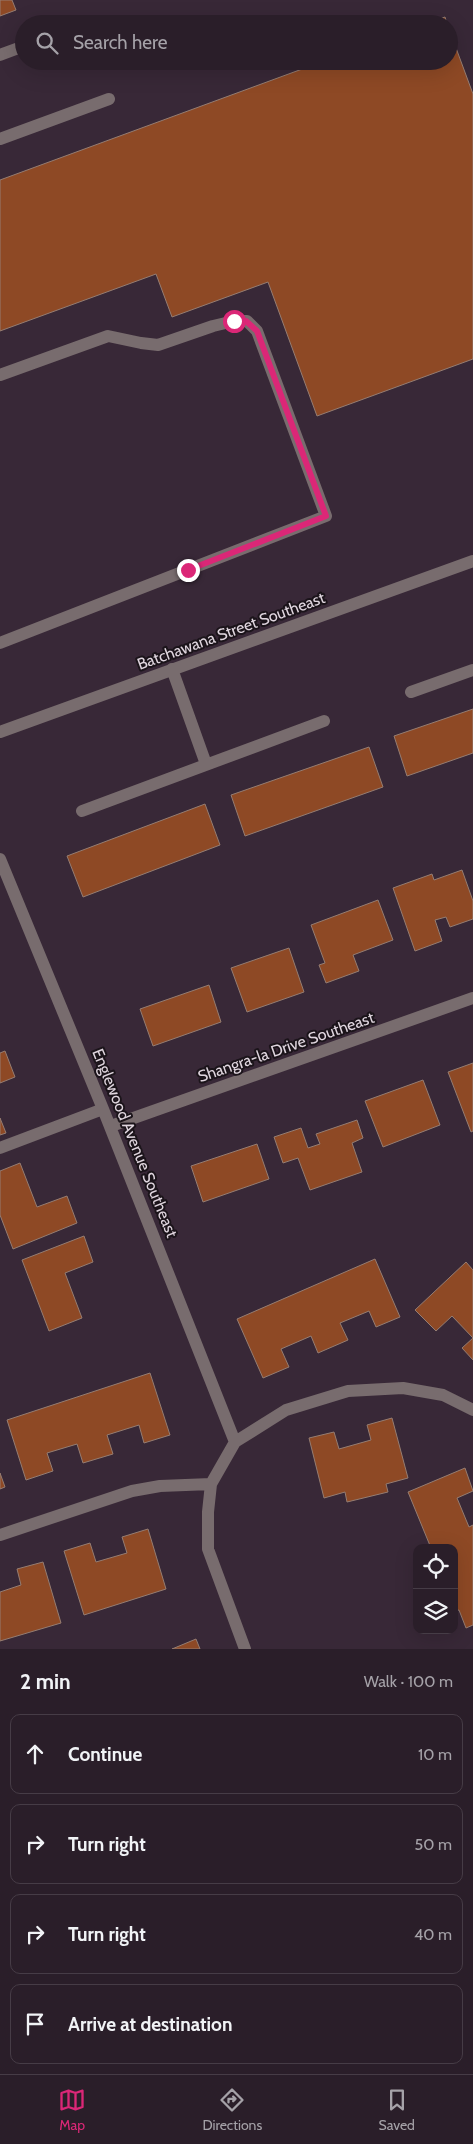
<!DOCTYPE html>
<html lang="en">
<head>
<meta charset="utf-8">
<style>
  body { margin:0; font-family:Cabin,sans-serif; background:#322731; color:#f1f3f6 }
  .controls { position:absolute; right:15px; bottom:15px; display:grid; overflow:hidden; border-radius:10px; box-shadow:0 5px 20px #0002 }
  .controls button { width:45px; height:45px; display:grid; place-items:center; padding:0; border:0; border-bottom:1px solid #463c46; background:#2a1e29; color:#f1f3f6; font:25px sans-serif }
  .stop { position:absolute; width:15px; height:15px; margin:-11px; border:4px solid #db2777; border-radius:50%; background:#fff }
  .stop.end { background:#db2777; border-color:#fff; box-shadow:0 1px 5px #0008 }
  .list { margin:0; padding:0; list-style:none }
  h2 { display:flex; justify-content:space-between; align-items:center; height:65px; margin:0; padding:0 20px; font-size:21px }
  h2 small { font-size:16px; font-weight:400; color:#a5a2a8 }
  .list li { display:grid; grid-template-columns:32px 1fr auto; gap:15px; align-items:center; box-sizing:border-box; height:80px; margin:0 10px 10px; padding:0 10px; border:1px solid #463c46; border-radius:10px }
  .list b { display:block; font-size:19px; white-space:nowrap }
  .list em { font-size:16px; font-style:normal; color:#a5a2a8 }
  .icon { flex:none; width:28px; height:28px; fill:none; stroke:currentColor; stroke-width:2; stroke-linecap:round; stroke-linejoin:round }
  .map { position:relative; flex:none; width:473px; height:1649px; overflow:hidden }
  .search { position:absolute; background:#2a1e29; box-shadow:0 5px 20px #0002; left:15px; right:15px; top:15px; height:55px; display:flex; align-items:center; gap:12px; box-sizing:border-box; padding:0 18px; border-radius:28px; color:#a5a2a8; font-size:19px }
  .sheet { height:425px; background:#2a1e29 }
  nav { display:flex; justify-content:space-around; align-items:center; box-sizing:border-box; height:70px; border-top:1px solid #463c46; background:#2a1e29; font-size:14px; color:#a5a2a8 }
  nav a { display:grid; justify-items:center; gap:2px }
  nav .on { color:#db2777 }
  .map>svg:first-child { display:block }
  .building { fill:#8e4925; stroke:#957d72 }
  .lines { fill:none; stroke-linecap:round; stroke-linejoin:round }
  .minor { stroke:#786c6e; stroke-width:12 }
  .route { stroke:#db2777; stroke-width:6 }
  .labels { text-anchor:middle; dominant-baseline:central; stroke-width:4; stroke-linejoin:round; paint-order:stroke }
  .street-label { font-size:16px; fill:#e0d6df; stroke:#1b141a }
</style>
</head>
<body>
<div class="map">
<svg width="473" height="1649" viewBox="0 0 473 1649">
  <rect width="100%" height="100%" fill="#382837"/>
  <path class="building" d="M0 0H12L16 10 0 16Z
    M445 17 447 24H427Z
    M449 29 473 94V359L317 416 268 282 172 317 156 274 0 331V180L324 61H449Z
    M473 709V753L407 776 394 736Z
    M369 747 383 787 245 836 231 795Z
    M205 804 220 845 83 897 67 856Z
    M462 870 473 901V919L450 927 446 917 435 920 442 941 415 951 393 888 432 874 434 880Z
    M378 900 393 940 353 955 359 971 326 983 319 965 325 963 311 925Z
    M289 948 304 992 247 1012 231 968Z
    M209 985 221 1022 153 1046 140 1009Z
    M5 1051 15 1077 0 1083V1053Z
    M473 1063V1131L471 1132 448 1072Z
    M423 1080 440 1125 383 1147 365 1101Z
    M0 1118 6 1133 0 1135Z
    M357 1120 363 1138 352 1143 362 1172 310 1190 298 1158 283 1163 274 1137 301 1128 308 1148 320 1144 316 1134Z
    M257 1144 269 1179 203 1202 191 1166Z
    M20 1163 37 1207 67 1196 77 1223 13 1249 0 1215V1171Z
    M84 1236 93 1262 65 1273 82 1318 49 1331 22 1260Z
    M375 1259 400 1317 376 1327 369 1311 340 1323 348 1340 318 1353 311 1336 281 1349 289 1367 263 1378 237 1319Z
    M466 1262 473 1270V1360L462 1348 473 1338 452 1316 436 1331 415 1310Z
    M150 1373 170 1435 144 1443 139 1425 107 1435 113 1454 83 1463 77 1444 47 1453 53 1471 26 1480 7 1420Z
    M392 1418 408 1478 386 1484 388 1492 347 1502 345 1492 324 1498 309 1438 334 1432 339 1449 371 1440 367 1425Z
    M465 1468 473 1491 457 1498 469 1527 473 1525V1625L466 1628 459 1610 454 1611V1548H431L408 1492Z
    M0 1473 5 1487 0 1489Z
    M148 1529 166 1589 84 1615 64 1551 90 1543 96 1562 127 1553 122 1537Z
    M43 1562 61 1623 0 1641V1592L21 1585 17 1569Z
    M196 1639 200 1649H172Z"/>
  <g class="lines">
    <path class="minor" d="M99 24 105 22
      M0 55 24 46
      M0 139 109 99
      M0 375 108 336 141 343 158 345 213 326 234 321H247L257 331 326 516 0 643
      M172 669 206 764
      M411 692 473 670
      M0 732 473 561
      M82 811 324 721
      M0 859 103 1109 235 1442
      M111 1126 473 998
      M0 1148 103 1109
      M0 1535 132 1491 160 1486 211 1484
      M245 1649 208 1549V1512L211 1484 235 1442 286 1410 348 1391 403 1388 443 1395 473 1410"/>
  </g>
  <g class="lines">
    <path class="route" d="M188 570 326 516 257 331 246 321H234"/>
  </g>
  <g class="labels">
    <g class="street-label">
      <text transform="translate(231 631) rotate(-20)">Batchawana Street Southeast</text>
      <text transform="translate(286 1047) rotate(-19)">Shangra-la Drive Southeast</text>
      <text transform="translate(135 1143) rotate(68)">Englewood Avenue Southeast</text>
    </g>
  </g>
</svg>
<div class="controls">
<button><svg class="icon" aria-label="locate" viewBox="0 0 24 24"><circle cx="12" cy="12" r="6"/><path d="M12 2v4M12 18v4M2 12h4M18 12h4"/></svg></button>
<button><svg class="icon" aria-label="layers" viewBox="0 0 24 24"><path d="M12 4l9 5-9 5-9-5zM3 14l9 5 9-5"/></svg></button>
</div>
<div class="stop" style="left:234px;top:321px"></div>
<div class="stop end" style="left:188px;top:570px"></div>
<div class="search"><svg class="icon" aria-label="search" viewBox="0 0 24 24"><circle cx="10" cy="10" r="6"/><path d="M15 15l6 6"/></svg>Search here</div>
</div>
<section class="sheet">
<h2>2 min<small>Walk · 100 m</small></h2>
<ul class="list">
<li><svg class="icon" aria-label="ahead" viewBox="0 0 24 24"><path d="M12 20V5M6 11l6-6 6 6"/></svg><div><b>Continue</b></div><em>10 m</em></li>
<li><svg class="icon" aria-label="right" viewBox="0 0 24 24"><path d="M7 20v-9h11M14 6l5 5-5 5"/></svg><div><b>Turn right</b></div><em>50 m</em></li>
<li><svg class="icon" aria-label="right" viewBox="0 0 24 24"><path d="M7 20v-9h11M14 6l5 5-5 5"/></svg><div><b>Turn right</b></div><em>40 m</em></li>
<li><svg class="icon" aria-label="arrive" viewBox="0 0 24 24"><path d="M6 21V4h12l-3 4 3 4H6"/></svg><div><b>Arrive at destination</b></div></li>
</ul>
</section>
<nav>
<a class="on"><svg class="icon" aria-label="map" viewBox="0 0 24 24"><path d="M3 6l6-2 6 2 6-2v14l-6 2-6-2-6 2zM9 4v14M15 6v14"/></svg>Map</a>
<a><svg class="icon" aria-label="directions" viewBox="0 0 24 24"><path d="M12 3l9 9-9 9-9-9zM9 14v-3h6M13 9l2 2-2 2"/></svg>Directions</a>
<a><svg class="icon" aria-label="saved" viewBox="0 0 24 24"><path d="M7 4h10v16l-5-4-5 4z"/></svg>Saved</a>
</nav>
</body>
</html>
